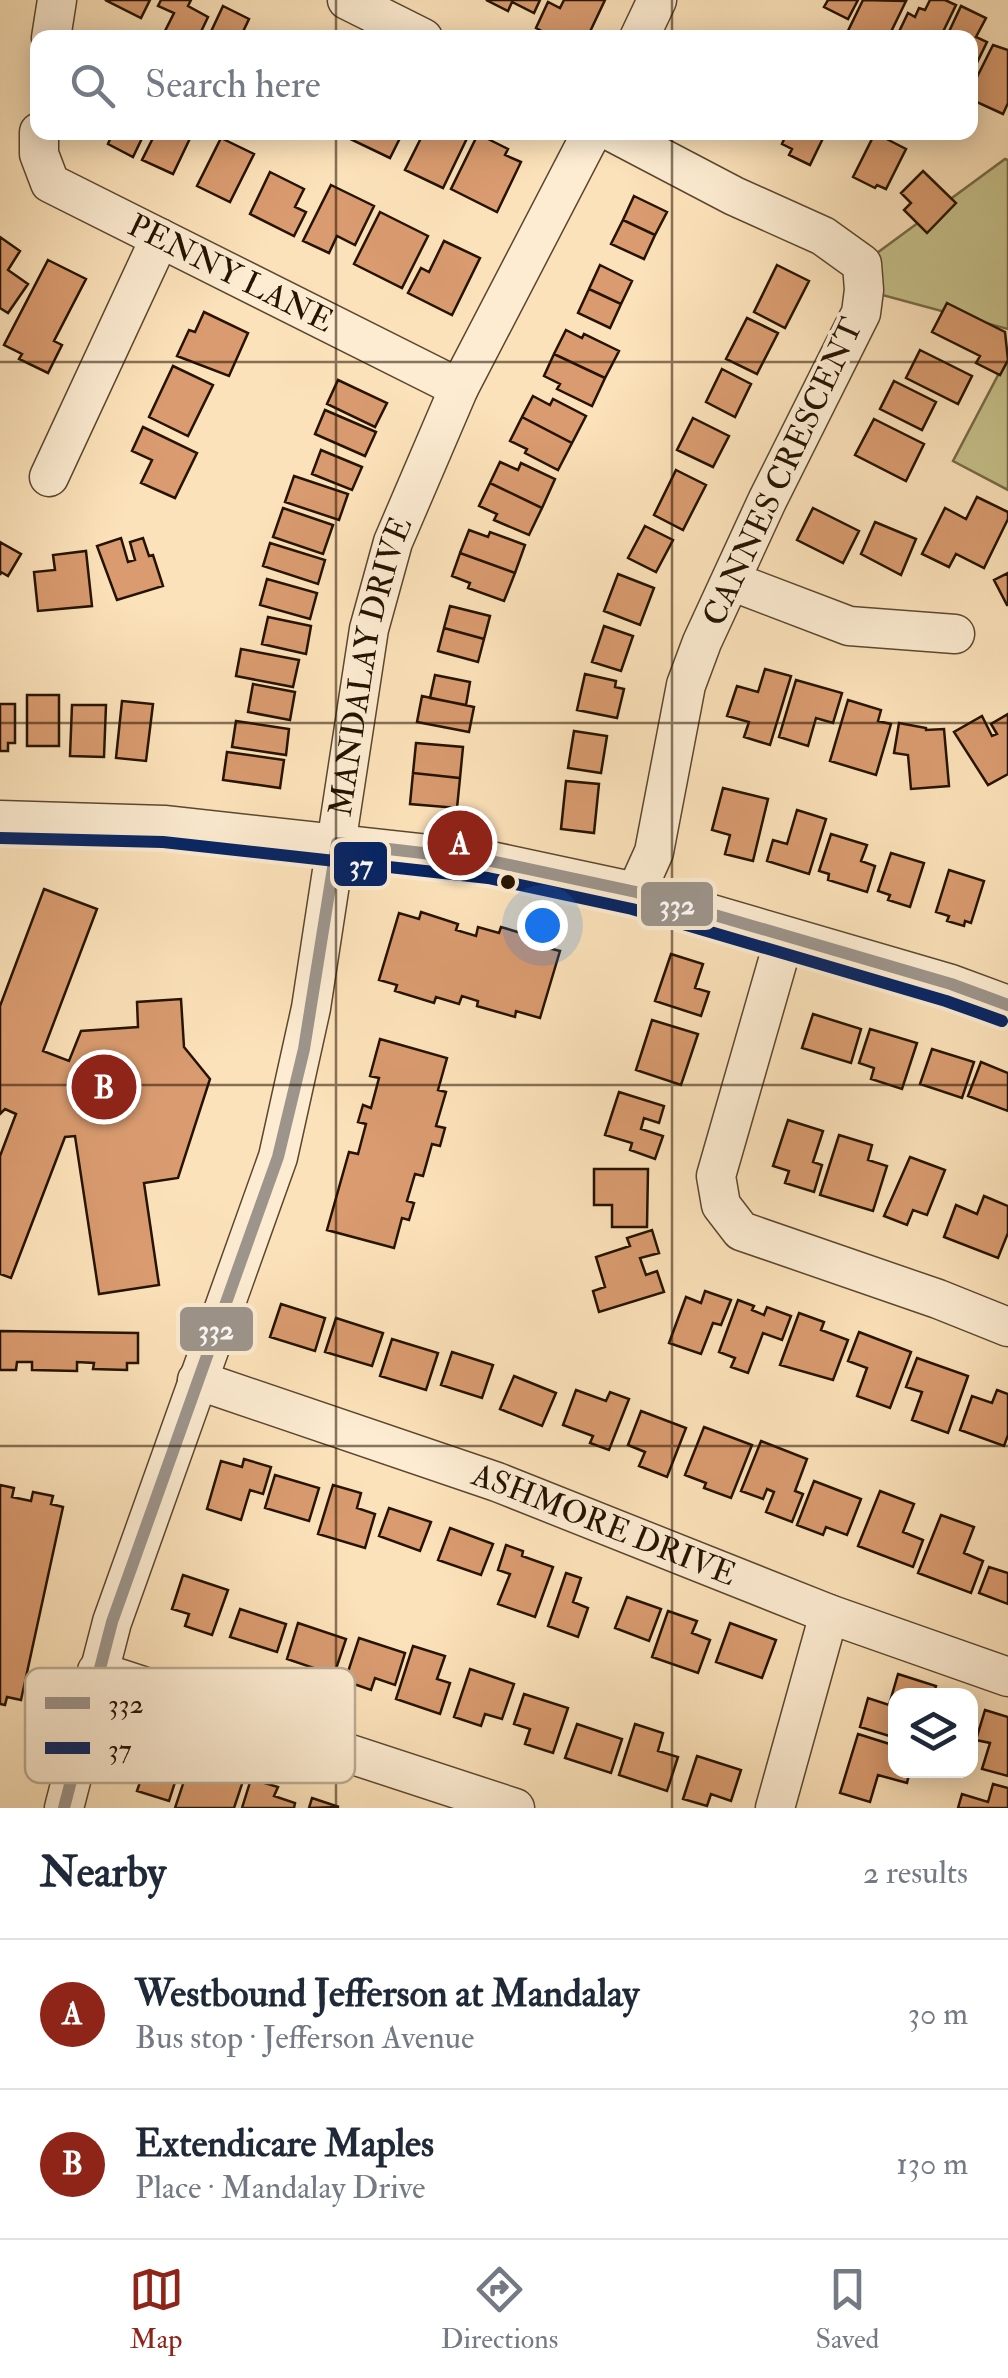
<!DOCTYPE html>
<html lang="en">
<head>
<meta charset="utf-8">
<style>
  body { margin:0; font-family:"IM FELL Double Pica",serif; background:#f6f6f7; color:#1f2937 }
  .controls { position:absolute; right:30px; bottom:30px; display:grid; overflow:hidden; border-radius:20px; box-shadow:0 5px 25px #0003 }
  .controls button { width:90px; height:90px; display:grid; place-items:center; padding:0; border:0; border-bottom:2px solid #e0e1e3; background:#fff; color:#1f2937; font:50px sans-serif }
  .you { position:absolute; left:542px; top:925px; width:35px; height:35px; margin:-25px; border:8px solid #fff; border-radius:50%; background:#1a73e8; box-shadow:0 0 0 15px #1a73e833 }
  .badge { display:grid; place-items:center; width:65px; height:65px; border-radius:50%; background:#8f2418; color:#fff; font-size:32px; font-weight:700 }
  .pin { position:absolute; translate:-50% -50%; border:5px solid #fff; box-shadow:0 2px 10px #0006 }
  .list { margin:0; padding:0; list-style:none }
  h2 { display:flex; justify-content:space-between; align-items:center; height:130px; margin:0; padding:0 40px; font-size:42px }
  h2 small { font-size:32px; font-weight:400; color:#747a83 }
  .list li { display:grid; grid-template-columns:65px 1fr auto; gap:30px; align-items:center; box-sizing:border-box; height:150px; padding:0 40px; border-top:2px solid #e0e1e3 }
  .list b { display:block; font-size:38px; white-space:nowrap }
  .list p { margin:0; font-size:32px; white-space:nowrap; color:#747a83 }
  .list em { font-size:32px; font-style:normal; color:#747a83 }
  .icon { flex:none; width:55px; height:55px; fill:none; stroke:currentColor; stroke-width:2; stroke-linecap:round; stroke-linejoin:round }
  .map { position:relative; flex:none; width:1008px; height:1808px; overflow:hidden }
  .search { position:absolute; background:#fff; box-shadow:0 5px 25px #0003; left:30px; right:30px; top:30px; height:110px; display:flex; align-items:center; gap:25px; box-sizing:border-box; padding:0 35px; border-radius:20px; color:#747a83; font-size:38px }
  .sheet { height:430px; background:#fff }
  nav { display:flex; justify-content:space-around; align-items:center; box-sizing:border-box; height:140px; border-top:2px solid #e0e1e3; background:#fff; font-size:28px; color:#747a83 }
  nav a { display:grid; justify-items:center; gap:5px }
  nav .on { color:#8f2418 }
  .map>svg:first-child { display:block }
  .green { fill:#c6c18b; stroke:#766a46; stroke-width:2.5 }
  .building { fill:#d99b6f; stroke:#251300; stroke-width:2.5 }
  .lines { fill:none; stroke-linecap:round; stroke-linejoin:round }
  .minor-casing { stroke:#5b472e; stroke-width:41 }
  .minor { stroke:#fdecd2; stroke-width:38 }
  .bus-1-casing { stroke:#fdecd2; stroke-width:20 }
  .bus-2-casing { stroke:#fdecd2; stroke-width:20 }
  .bus-1 { stroke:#9d958c; stroke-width:12 }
  .bus-2 { stroke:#052465; stroke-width:12 }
  .grid { fill:none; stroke:#251300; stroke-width:2.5; stroke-opacity:0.55 }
  .bus-dot { fill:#251300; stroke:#fdecd2; stroke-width:4 }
  .labels { text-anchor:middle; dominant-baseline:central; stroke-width:8; stroke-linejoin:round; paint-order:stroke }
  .street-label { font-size:32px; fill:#251300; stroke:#fdecd2 }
  .key { fill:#fdecd2; stroke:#bcab93; stroke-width:2.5 }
  .key-label { font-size:28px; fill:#251300 }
  .line-badge { stroke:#fdecd2; stroke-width:4 }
  .badge-label { font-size:28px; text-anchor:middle; font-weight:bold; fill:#fff }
</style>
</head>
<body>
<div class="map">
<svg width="1008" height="1808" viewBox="0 0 1008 1808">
  <rect width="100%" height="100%" fill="#fce2ba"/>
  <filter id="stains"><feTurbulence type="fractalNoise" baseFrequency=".002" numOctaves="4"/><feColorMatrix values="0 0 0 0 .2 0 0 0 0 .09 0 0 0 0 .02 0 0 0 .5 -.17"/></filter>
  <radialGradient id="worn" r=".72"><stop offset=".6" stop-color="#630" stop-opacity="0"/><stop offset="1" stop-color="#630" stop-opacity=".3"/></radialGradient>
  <path class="green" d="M1005 159 1008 160V329L864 290 862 264Z
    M1008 356V490L953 461Z"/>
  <path class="building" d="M105 0H150L141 18Z
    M161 0H191L188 6 208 17 198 38 163 35 174 13 158 6Z
    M486 0H540L534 13 512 2 508 11Z
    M564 0H605L587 38H555L536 28 548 2 560 8Z
    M828 0H858L848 19 824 7Z
    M863 0 906 1 888 38 845 37Z
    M930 0H945L956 5 940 38H896L908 13 915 17 919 8 925 10Z
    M223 6 249 19 240 38H208Z
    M961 6 986 18 976 37 987 42 970 77V38H946Z
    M993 45 1008 50V103L1003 114 970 99V91Z
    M113 132H145L133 157 108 144Z
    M156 132H193L173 174 142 160Z
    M351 132H403L390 158 348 138Z
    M415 132H470L443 188 405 170 421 138Z
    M787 132H826L810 165 789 155 792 149 782 144Z
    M875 133 906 149 886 189 877 185 875 188 853 177Z
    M478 134 508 149 505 155 521 162 497 212 451 189Z
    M221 138 254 154 230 202 197 186Z
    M923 171 956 203 927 233 904 210 911 203 901 193Z
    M270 172 304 189 295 207 306 212 294 236 250 214Z
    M331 185 374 206 355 245 337 236 329 253 303 241Z
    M634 196 667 212 655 235 623 220Z
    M380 212 428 236 402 288 354 264Z
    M623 220 655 235 644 259 611 244Z
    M0 237 20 251 8 270 28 284 8 313 0 308Z
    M444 241 480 258 452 315 408 293 421 268 429 272Z
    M48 260 86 279 54 341 62 345 48 373 19 359 22 354 4 345Z
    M600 265 632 281 621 304 589 289Z
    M777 265 809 281 785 328 754 312Z
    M589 289 621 304 610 328 578 313Z
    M947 303 1005 332 1008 360 1000 375 976 363 980 356 932 332Z
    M204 312 248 333 229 376 177 356 189 330 195 332Z
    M747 318 778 333 757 374 726 359Z
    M566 330 582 338 584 334 619 351 605 378 554 354Z
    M920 350 972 376 958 404 906 378Z
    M554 354 605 378 592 406 557 389 560 384 544 376Z
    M173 366 213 385 188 436 149 417Z
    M722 369 751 384 735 417 706 402Z
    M338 380 387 403 375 427 327 404Z
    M894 381 936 402 922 430 880 409Z
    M533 396 550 405 553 399 586 416 572 443 522 417Z
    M325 410 376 432 365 456 315 434Z
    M522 417 572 443 558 470 525 453 527 449 510 441Z
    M693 418 729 436 713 467 677 450Z
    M874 419 924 444 906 481 855 455Z
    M143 427 197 453 175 498 141 483 152 460 132 451Z
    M321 450 362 467 352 490 312 474Z
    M500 462 518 470 521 463 555 479 542 508 490 483Z
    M676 470 706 485 683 530 654 515Z
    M294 476 348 494 339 520 285 502Z
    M490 483 542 508 529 535 494 520 497 514 479 506Z
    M977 497 1008 512V519L984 568 956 554 949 567 922 554 945 508 966 519Z
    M283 508 333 525 323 554 273 537Z
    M813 508 859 531 843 563 797 540Z
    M875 522 916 539 901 575 861 554Z
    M645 526 673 540 656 572 628 558Z
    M469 530 488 537 490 532 525 545 515 573 460 553Z
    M121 538 128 562 135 560 130 542 143 538 149 556 153 555 163 586 117 600 97 546Z
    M0 542 21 554 8 576 1 572 0 575Z
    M270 543 325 560 318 584 263 566Z
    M86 551 92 606 38 611 34 572 55 570 53 555Z
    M460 553 515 573 504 601 468 588 470 583 452 576Z
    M1008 573V605H1007L994 580Z
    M618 574 654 588 640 625 604 611Z
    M267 579 317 593 310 619 260 605Z
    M450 606 490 616 484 639 444 628Z
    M268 617 311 626 306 654 262 644Z
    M604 626 633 636 621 671 592 662Z
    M444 628 484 639 478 662 438 651Z
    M241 649 299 660 293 687 236 676Z
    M765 669 791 676 770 745 744 737 749 722 727 716 737 686 758 692Z
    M585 674 616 681 615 687 624 689 617 718 577 710Z
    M435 675 470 682 466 705 430 698Z
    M796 680 842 693 833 723 816 718 808 746 779 737Z
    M253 684 295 692 290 720 248 712Z
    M27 695H59V746H27Z
    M422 696 474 707 469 732 417 722Z
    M848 700 881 710 878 721 891 724 876 775 830 761Z
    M122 701 153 704 146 761 116 758Z
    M0 704H15V743H8V751H0Z
    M72 705H106L104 757 70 756Z
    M1008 714V774L988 785 954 732 982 716 992 736 997 734 991 724Z
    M236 721 289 729 286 755 232 747Z
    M899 723 926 728V730L944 729 949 786 911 789 908 755 894 753Z
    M574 731 607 736 601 773 568 768Z
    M416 743 463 747 460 778 413 773Z
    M227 752 284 760 280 788 223 780Z
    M413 773 460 778 457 808 410 804Z
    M566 781 599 784 594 833 561 829Z
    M723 788 768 799 753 861 725 854 730 835 712 830Z
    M797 810 826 819 809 874 767 861 773 840 787 844Z
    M831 834 867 845 861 861 875 866 867 892 828 880 829 874 819 871Z
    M891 853 924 863 910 907 888 900 890 895 878 891Z
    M949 870 984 881 971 923 965 921 964 926 947 921 949 916 936 912Z
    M44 889 97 909 43 1051 69 1061 81 1031 138 1027 137 1002 181 999 184 1047 210 1079 178 1178 144 1183 159 1285 99 1294 75 1136 65 1137 11 1278 0 1274V1156L16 1114 5 1109 0 1114V1006Z
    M421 912 458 924 456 930 476 936 478 927 499 933 501 927 538 938 536 945 560 951 540 1018 516 1011 515 1017 477 1006 478 1001 462 996 459 1004 436 997 434 1003 395 991 397 985 379 980 399 913 419 919Z
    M671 954 703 964 695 988 709 992 701 1016 655 1001Z
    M813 1014 861 1029 851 1063 802 1048Z
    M652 1020 698 1034 681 1085 636 1070Z
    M870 1029 917 1043 902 1089 871 1079 874 1068 859 1063Z
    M380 1039 447 1058 438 1090 446 1092 436 1126 445 1128 440 1146 432 1144 423 1176 415 1174 407 1201 414 1203 409 1220 402 1218 394 1248 327 1230 349 1152 358 1154 366 1124 358 1122 363 1105 371 1108 379 1078 370 1076Z
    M932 1049 974 1062 962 1098 920 1084Z
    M981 1062 1008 1073V1111L968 1096Z
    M619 1092 664 1106 659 1123 644 1118 641 1129 663 1136 655 1159 630 1150 632 1143 605 1135Z
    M788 1120 823 1131 813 1162 822 1165 814 1192 785 1183 789 1171 773 1166Z
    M839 1135 872 1145 868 1160 887 1166 873 1211 820 1195Z
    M910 1157 945 1170 927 1215 913 1210 907 1225 884 1216Z
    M594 1169H648L647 1227H612V1205H594Z
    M984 1196 1008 1206V1233L998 1258 944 1237 956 1205 977 1214Z
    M652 1230 659 1253 640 1258 646 1275 657 1271 664 1292 599 1312 593 1291 605 1287 596 1257 630 1246 627 1238Z
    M705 1291 731 1300 721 1325 713 1323 701 1354 669 1343 686 1297 701 1303Z
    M738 1300 754 1306 752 1310 764 1315 767 1307 791 1316 782 1340 763 1333 748 1373 731 1367 735 1358 719 1352Z
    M281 1304 325 1318 315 1351 270 1337Z
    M799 1313 824 1322 821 1330 848 1340 833 1380 780 1365Z
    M336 1318 383 1333 372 1366 325 1352Z
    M0 1331 138 1333V1363H127V1370L93 1369 94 1363 77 1362V1371L32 1370V1362H17L16 1370H0Z
    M859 1332 911 1352 890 1408 857 1396 867 1368 848 1361Z
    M392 1339 438 1353 426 1390 380 1376Z
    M452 1352 493 1365 482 1398 441 1385Z
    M917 1358 968 1376 948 1433 912 1420 922 1392 906 1387Z
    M514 1376 556 1393 542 1426 500 1409Z
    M576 1390 606 1401 610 1392 629 1399 609 1450 590 1443 593 1436 563 1425Z
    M997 1390 1008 1394V1435L1004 1446 960 1430 972 1396 992 1403Z
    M641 1411 686 1428 667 1477 639 1466 645 1452 628 1445Z
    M704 1427 752 1445 731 1498 704 1488 706 1483 685 1475Z
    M761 1441 807 1459 795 1491 803 1494 792 1522 766 1512 774 1492 767 1489 763 1499 741 1491Z
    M244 1459 271 1467 263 1494 250 1490 241 1520 207 1509 221 1461 242 1467Z
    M275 1475 319 1488 309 1521 265 1508Z
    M814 1481 861 1499 847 1535 826 1527 823 1535 797 1525Z
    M0 1485 14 1488 12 1497 31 1501 33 1492 53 1496 51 1504 63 1507 21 1700 7 1697 5 1705 0 1704Z
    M333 1485 361 1493 357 1508 375 1514 365 1548 318 1534Z
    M880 1491 914 1504 903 1532 923 1540 913 1567 858 1546Z
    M389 1508 431 1522 420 1551 379 1536Z
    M941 1515 974 1527 964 1553 983 1561 971 1593 918 1573Z
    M450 1528 493 1544 481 1575 438 1560Z
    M506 1545 523 1551 522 1556 553 1567 535 1617 498 1604 510 1574 498 1570Z
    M989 1567 1008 1573V1604L979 1593Z
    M566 1573 581 1578 573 1602 588 1608 578 1637 548 1626Z
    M183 1575 228 1590 212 1635 185 1626 189 1614 172 1609Z
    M627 1597 661 1609 649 1641 615 1628Z
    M240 1609 286 1624 277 1652 230 1637Z
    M668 1611 697 1621 692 1633 710 1640 698 1673 652 1657Z
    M298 1623 346 1639 334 1675 287 1659Z
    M730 1623 776 1640 762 1678 716 1662Z
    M359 1638 405 1653 395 1685 375 1678 371 1690 345 1681Z
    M413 1646 445 1656 437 1679 450 1683 440 1714 396 1699Z
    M470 1669 514 1684 502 1719 485 1714 481 1726 454 1717Z
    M898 1674 936 1686 933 1696H896V1738L860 1727 868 1698 889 1705Z
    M524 1694 568 1708 553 1753 525 1744 530 1729 514 1724Z
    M985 1710 1008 1717V1776L982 1769 990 1743 976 1740Z
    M577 1724 622 1739 611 1773 565 1758Z
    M635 1724 663 1733 658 1751 678 1757 667 1791 619 1775Z
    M858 1734 896 1746V1770H910L907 1783 878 1775 870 1802 840 1793Z
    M153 1743 184 1754 169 1801 137 1791Z
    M697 1756 741 1770 731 1801 711 1794 707 1806 683 1799Z
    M211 1763 245 1775 234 1808H175L189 1766 208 1772Z
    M251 1779 278 1787 274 1796 295 1803 294 1808H242Z
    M993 1784 1008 1788V1808H958L962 1794 988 1802Z
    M312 1798 339 1807 309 1808Z"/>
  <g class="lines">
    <defs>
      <g id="minor">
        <path d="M347 0 423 38"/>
        <path d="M51 38 57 0"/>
        <path d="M639 38 657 0"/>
        <path id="s1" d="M39 132V154L50 183 459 388"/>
        <path d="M612 132 734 196 823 236 862 264 864 290 861 313 767 501 702 642 686 685 654 852 636 892"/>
        <path d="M49 477 160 238"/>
        <path d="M731 581 849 626 955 634"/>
        <path d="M0 820 164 825 491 861 636 892 951 984 1008 1005"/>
        <path d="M785 936 716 1176 721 1205 741 1231 938 1299 1008 1327"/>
        <path id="s2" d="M197 1380 497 1482 829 1614 1008 1677"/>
        <path d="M97 1671 515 1808"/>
        <path id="s3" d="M64 1808 112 1622 278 1157 311 1008 369 629 393 542 459 388 592 132"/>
        <path d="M775 1808 829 1614"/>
      </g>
    </defs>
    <use href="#minor" class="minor-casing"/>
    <use href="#minor" class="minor"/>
    <defs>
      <path id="bus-1" d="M337 843 491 861 636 892 951 984 1008 1005
        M64 1808 112 1622 278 1157 304 1049 337 843"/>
      <path id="bus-2" d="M0 838 163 842 488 878 632 909 946 1001 1002 1021"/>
    </defs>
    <use href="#bus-1" class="bus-1-casing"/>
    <use href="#bus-2" class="bus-2-casing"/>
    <use href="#bus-1" class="bus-1"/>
    <use href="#bus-2" class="bus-2"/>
  </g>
  <path class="grid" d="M336 0V38M672 0V38M336 132V1808M672 132V1808M0 362H1008M0 723H1008M0 1085H1008M0 1446H1008"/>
  <circle class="bus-dot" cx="508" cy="882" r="9"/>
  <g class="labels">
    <g class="street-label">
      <text stroke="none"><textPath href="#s1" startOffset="255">PENNY LANE</textPath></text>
      <text transform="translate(783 472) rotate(-65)">CANNES CRESCENT</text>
      <text stroke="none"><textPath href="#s3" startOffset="1185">MANDALAY DRIVE</textPath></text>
      <text stroke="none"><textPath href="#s2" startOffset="432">ASHMORE DRIVE</textPath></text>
    </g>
  </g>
  <rect x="25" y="1668" width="330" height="115" rx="15" class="key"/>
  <rect x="45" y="1697" width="45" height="12" fill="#9d958c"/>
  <rect x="45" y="1742" width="45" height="12" fill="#052465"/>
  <g class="key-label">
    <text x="108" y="1713">332</text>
    <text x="108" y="1758">37</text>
  </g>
  <g class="line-badge">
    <rect x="332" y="840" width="57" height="48" rx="10" fill="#052465"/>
    <rect x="639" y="880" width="76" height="48" rx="10" fill="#9d958c"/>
    <rect x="178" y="1305" width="77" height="48" rx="10" fill="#9d958c"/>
  </g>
  <g class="badge-label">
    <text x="361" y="874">37</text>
    <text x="677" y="914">332</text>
    <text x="216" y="1339">332</text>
  </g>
  <rect width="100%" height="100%" filter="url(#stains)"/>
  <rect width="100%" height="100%" fill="url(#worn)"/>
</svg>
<div class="controls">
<button><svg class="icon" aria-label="layers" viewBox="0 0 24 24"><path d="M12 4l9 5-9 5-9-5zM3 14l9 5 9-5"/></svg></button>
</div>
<div class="you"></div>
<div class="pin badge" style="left:460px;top:843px">A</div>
<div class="pin badge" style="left:104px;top:1087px">B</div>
<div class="search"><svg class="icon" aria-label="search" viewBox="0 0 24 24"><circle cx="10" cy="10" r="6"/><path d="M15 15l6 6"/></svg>Search here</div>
</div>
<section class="sheet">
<h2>Nearby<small>2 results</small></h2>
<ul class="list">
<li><span class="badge">A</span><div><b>Westbound Jefferson at Mandalay</b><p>Bus stop · Jefferson Avenue</p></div><em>30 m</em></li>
<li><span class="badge">B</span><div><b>Extendicare Maples</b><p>Place · Mandalay Drive</p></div><em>130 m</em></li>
</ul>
</section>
<nav>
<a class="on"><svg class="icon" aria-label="map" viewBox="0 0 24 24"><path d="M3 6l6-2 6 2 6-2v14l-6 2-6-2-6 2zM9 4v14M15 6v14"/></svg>Map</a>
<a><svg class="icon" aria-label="directions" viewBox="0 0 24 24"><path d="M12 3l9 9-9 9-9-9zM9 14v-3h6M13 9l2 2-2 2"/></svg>Directions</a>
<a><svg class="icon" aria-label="saved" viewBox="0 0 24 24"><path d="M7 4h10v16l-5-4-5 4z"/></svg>Saved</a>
</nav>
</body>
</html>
